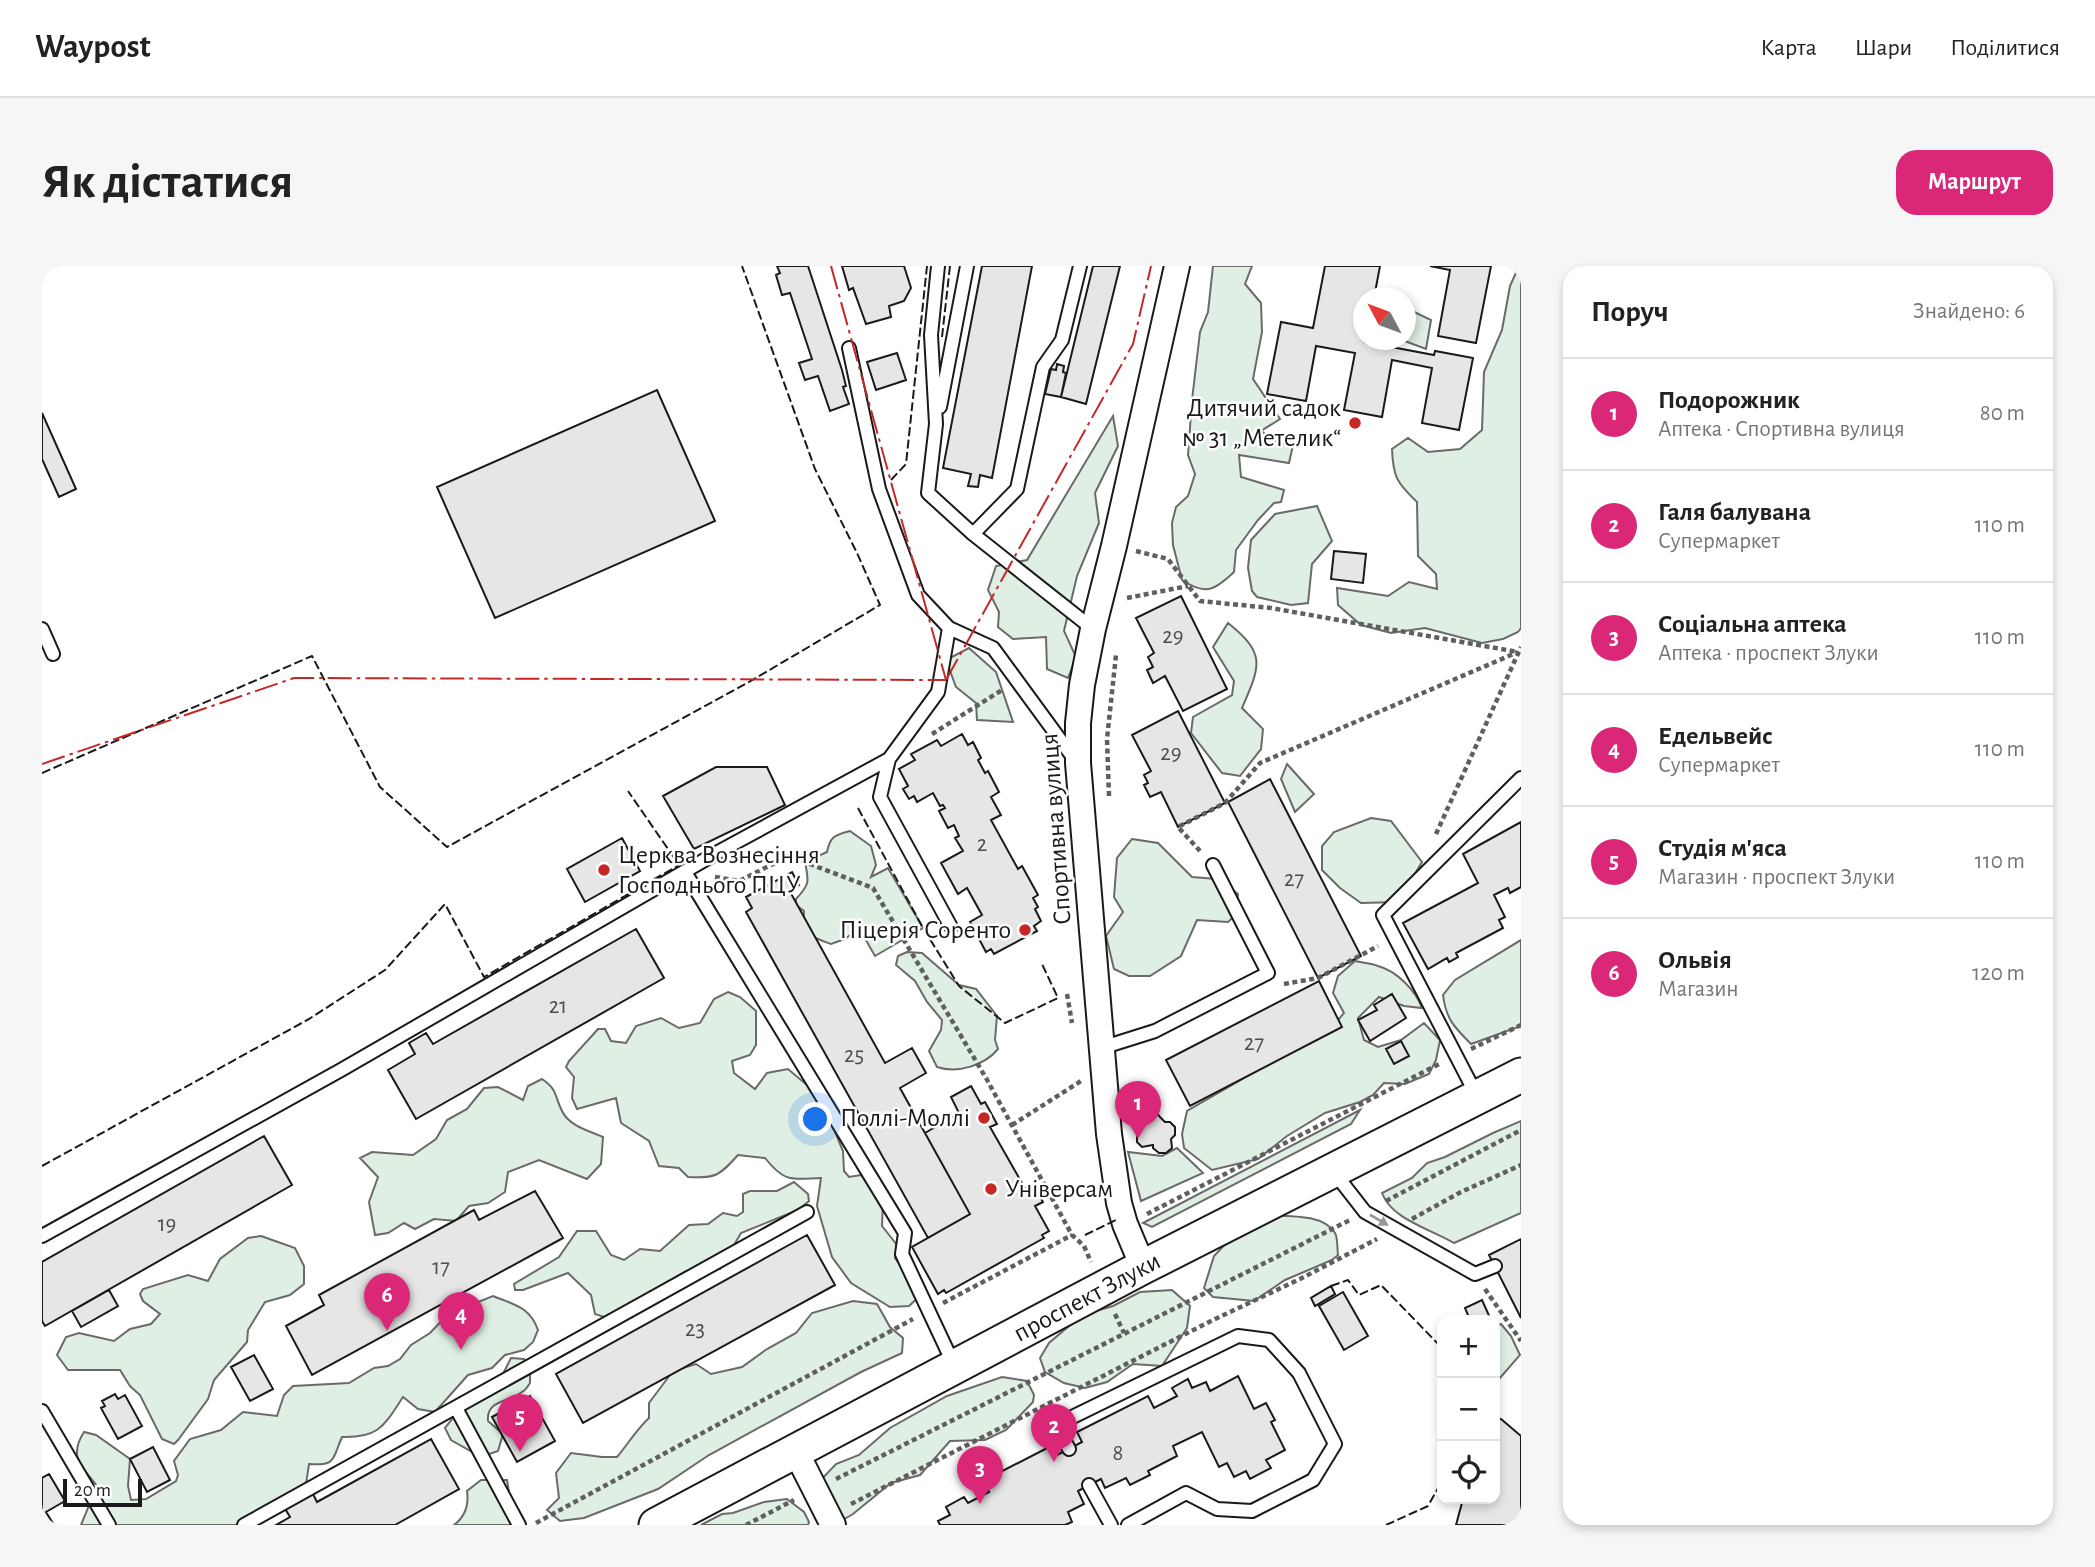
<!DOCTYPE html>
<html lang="uk">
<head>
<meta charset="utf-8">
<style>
  body { margin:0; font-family:"Alegreya Sans",sans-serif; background:#f6f6f6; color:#222 }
  .controls { position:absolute; right:21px; bottom:21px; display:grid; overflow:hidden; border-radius:14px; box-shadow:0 4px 10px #0003 }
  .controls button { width:63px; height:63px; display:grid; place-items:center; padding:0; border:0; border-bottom:2px solid #e0e0e0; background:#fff; color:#222; font:35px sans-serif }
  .compass { position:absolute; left:1311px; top:21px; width:63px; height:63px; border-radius:50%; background:#fff; box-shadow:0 4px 10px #0003; rotate:311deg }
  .scale { position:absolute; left:21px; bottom:18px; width:79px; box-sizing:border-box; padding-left:7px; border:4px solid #1a1a1a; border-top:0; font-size:19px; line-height:24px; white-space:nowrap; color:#1a1a1a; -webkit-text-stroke:5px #fff; paint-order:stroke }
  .you { position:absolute; left:774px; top:854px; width:24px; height:24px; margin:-18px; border:5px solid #fff; border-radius:50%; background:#1a73e8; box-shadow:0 0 0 10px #1a73e833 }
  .badge { display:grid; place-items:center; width:46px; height:46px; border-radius:50%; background:#db2777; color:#fff; font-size:23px; font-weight:700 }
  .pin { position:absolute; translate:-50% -58px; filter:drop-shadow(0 2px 4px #0008) }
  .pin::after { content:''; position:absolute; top:37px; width:24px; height:21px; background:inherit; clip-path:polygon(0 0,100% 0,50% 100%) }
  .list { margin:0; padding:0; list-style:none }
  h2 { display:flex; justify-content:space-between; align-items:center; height:91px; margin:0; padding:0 28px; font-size:30px }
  h2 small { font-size:23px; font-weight:400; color:#767676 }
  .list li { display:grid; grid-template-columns:46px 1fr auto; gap:21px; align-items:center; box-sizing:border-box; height:112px; padding:0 28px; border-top:2px solid #e0e0e0 }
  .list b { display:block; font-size:26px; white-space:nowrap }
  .list p { margin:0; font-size:23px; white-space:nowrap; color:#767676 }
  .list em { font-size:23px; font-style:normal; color:#767676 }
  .icon { flex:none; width:38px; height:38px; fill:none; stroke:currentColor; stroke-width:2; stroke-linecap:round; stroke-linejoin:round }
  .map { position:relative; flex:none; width:1479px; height:1259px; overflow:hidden; border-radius:21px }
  header { display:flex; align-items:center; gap:42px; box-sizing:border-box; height:98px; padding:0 35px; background:#fff; border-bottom:2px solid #e0e0e0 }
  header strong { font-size:33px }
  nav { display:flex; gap:38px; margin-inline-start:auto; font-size:24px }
  .intro { display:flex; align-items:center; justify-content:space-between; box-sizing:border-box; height:168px; padding:0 42px }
  h1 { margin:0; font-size:49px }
  .button { padding:18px 32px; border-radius:21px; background:#db2777; color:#fff; font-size:24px; font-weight:700 }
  main { display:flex; gap:42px; padding:0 42px }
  aside { flex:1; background:#fff; border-radius:21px; box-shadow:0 4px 10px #0003 }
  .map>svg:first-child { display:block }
  .green { fill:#e0efe3; stroke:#6a6a6a; stroke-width:2 }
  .building { fill:#e6e6e6; stroke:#1a1a1a; stroke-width:2 }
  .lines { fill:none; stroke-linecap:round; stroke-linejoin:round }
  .service-casing { stroke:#1a1a1a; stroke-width:16 }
  .minor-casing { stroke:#1a1a1a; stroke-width:28 }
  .secondary-casing { stroke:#1a1a1a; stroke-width:37 }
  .path { stroke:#5f5f5f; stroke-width:4.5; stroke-dasharray:5 3.5; stroke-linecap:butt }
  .service { stroke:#fff; stroke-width:12 }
  .minor { stroke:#fff; stroke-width:24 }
  .secondary { stroke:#fff; stroke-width:33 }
  .fence { stroke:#1a1a1a; stroke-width:2; stroke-dasharray:9 3.5; stroke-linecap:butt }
  .power { stroke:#c62828; stroke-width:2; stroke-dasharray:24 5 3.5 5; stroke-linecap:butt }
  .oneway { fill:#989898 }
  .poi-dot { fill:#c62828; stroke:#fff; stroke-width:2.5 }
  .labels { text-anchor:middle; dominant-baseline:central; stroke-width:5; stroke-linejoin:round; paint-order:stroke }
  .number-label { font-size:23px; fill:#4d4d4d }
  .poi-label { font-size:26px; fill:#1a1a1a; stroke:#fff; text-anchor:end }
  .street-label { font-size:26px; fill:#1a1a1a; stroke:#fff }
</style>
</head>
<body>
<header>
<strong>Waypost</strong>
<nav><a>Карта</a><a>Шари</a><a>Поділитися</a></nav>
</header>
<div class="intro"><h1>Як дістатися</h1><a class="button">Маршрут</a></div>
<main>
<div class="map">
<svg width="1479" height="1259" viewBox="0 0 1479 1259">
  <rect width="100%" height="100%" fill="#fff"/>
  <path class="green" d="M1171 0H1210L1203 18 1219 37 1220 66 1211 113 1238 153 1219 165 1236 176 1251 179 1247 197 1197 189 1199 211 1242 224 1239 236 1232 237 1216 254 1194 284 1192 306C1173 324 1164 330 1140 314L1131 279 1130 257 1134 241 1146 230 1153 208 1146 189 1150 134 1158 66 1166 46Z
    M1477 0H1479V362L1476 366 1461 373 1440 377 1383 362 1349 367 1319 359 1296 339 1295 322 1346 330 1367 316 1395 323 1394 308 1376 290 1375 236C1355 217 1351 211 1350 183L1366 172 1386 186 1418 183 1440 164 1442 106 1460 64 1468 20Z
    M1364 42 1389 54 1384 83 1360 74H1364Z
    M1071 150 1076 180 1053 227 1057 257 1035 310 1022 365 1034 391 1026 412 1005 403 1004 371 971 373 956 361 957 346 946 324 954 300 985 294Z
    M1275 240 1290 275 1270 298 1266 337 1249 339 1215 331 1210 325 1206 302 1209 274 1233 248Z
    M1186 357C1225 388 1218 400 1200 442L1221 463 1219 483 1198 510 1180 507 1149 467 1151 451 1190 429 1192 415 1171 381Z
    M927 382 954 406 971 456 935 454 934 437 914 421 904 394Z
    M1245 498 1272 528 1253 546 1239 513Z
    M1329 552 1349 555 1380 596 1356 636 1319 637 1298 622 1280 604V580L1292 566Z
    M808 565 829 580 834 599 829 611 846 602 881 662 833 690 817 662 803 673 789 678C769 671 760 669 762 645L754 639V633C768 618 767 616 763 596L785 586C788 570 793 569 808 565Z
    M1090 573 1116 577 1150 611 1175 613 1196 628 1195 648 1186 656 1155 654 1139 690 1108 710H1087L1072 703 1064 670 1081 646 1072 631 1075 592Z
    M1479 674V760L1429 778C1412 761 1404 753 1401 729L1413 714Z
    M865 686 880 687 917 719 934 723 955 750 953 774 956 783C943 799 916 808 895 801L887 785 899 764 900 754 885 736 873 715 854 699 856 690Z
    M1313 695C1321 697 1329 697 1336 700 1355 705 1374 725 1380 742L1362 740 1337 731 1316 752 1322 774 1336 781 1359 774 1382 757 1398 774 1394 794 1387 808 1363 818 1342 817 1331 829 1318 836 1283 847 1245 870 1216 893 1170 904 1142 882 1140 868 1145 845 1290 761 1302 747 1291 727 1296 710Z
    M686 726 698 731 714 745V779L708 789 690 795 692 807 713 823 725 807 746 803 778 830 801 885 802 905 807 911 819 909C844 926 841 931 840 960L855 979 853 992 880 1028 867 1040 848 1041 809 1017 790 991 775 940 779 912C749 913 743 917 723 892L696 889C678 909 674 913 646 911L637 902 617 900 607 875 579 857 574 832 535 843 530 832 532 811 524 801 527 795 556 763H563L569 775 584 777 594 760 619 752 637 762 658 757 672 733Z
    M500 813C516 824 512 829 520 845 527 860 547 865 561 871L559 898 545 913 497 894 466 906 463 926 446 937 427 940 414 955 392 953 373 963 362 957 346 967 333 969 327 936 336 911 318 892 330 886 371 889 394 873 405 854 425 843 442 822 456 821 481 834 486 820Z
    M1318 844 1309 858 1110 961 1101 957Z
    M1479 855V947L1412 977C1389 963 1350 954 1340 927L1370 912 1385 897 1403 891 1451 867Z
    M1135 882 1161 907 1099 935 1086 886 1120 890Z
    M752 916 766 928 767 935 756 944 699 967 678 1003 644 1005 565 1052 553 1048 549 1029 526 1007 481 1024H473L472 1018 517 991 535 965H554L569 989 582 994 598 983 618 985 647 959 666 958 681 947 695 950 701 946V928L708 925H735Z
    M1220 949C1241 951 1280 946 1293 967 1296 972 1295 982 1296 989L1290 994 1243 1014 1212 1035 1171 1031 1162 1022 1172 990 1205 955Z
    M219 970 253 982 262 1000V1018L248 1029 223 1036 206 1064 205 1076 172 1114 166 1133 136 1174 132 1178 120 1173 98 1129 88 1120 78 1104H26L15 1089 24 1071 37 1067 72 1075 88 1063 109 1058 118 1048 101 1035 98 1028 101 1023 146 1009 166 1015 178 993 206 972Z
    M1130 1024 1148 1040 1145 1062 1120 1100 1091 1098 1065 1116 1043 1122 1022 1117 1003 1106 998 1092 1007 1077 1040 1049 1071 1040 1098 1026Z
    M451 1030C473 1039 488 1041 496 1064L491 1076 482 1084 463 1089 450 1102 426 1109 393 1146 376 1143 361 1131C342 1160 337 1172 300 1171 290 1194 294 1200 267 1198L264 1218 210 1259H39L55 1220C40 1200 26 1191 42 1166L54 1169 88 1193 86 1220 89 1234 104 1233 134 1215 136 1209 132 1195 148 1173 179 1164 201 1146 235 1150 242 1129 251 1120 307 1117 332 1102 346 1100 358 1093 369 1079 388 1067 406 1048Z
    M811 1035 835 1038 848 1061 861 1072 860 1087 819 1106 667 1189 616 1223 542 1252 518 1255 505 1244 517 1232 514 1207 529 1187 560 1191H575C586 1178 594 1164 607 1152V1137L631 1105 654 1098 669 1108 700 1101 725 1083 754 1067 770 1047Z
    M1459 1058 1469 1070 1478 1089 1458 1112 1453 1103V1061Z
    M469 1092 482 1093 488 1104V1117C486 1120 484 1124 480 1126 467 1136 444 1134 446 1155L461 1168 456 1185 439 1191 409 1174 403 1162 411 1152V1138L457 1116Z
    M960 1111 985 1115 992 1129 991 1136 964 1164 943 1174 908 1175 878 1209 849 1217 811 1248 792 1259 776 1217 794 1198 817 1189 848 1162 905 1130Z
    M439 1214H465L469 1238 479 1259H412C424 1250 427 1239 425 1225Z
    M745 1233 762 1246 767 1256 766 1259H659L680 1248 691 1247 722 1236Z"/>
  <path class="building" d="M735 0H766L800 104 804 120 801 121 807 138 788 145 776 110 763 114 757 97 770 93 748 27 740 29 734 9 738 7Z
    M800 0H862L869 22 862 35 847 40 849 51 824 58 811 22 807 24Z
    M940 0H990L950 212 938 209 936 221 926 220 929 208 901 202Z
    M1051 0H1078L1044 138 1019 131Z
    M1283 0H1338L1332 32H1322V74H1324L1323 76 1392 89 1393 85 1431 92 1417 164 1380 157 1390 102 1350 94 1340 151 1302 144 1313 87 1274 80 1264 135 1225 128 1239 56 1271 62Z
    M1388 0H1449L1434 77 1396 70 1408 4Z
    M855 87 864 114 834 124 825 96Z
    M1015 98 1022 100 1021 106 1024 107 1019 131 1003 128 1009 103 1014 104Z
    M615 124 673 255 453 352 395 221Z
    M0 147 34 223 17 231 0 193Z
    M1292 285 1324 288 1321 317 1289 313Z
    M1139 330 1185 423 1141 445 1123 410 1111 417 1105 404 1111 401 1106 391 1112 387 1094 352Z
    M1136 445 1183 537 1136 561 1119 526 1108 531 1102 519 1106 517 1102 509 1109 505 1090 469Z
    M920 468 926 479 931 476 939 492 936 494 943 507 946 505 957 526 949 531 959 549 949 554 976 603 980 600 996 629 991 632 996 641 993 643 999 655 992 660 995 665 952 688 949 683 944 686 928 656 940 649 925 622 916 628 899 597 921 585 913 572 917 570 912 559 906 562 897 545 903 542 901 539 898 540 891 527 875 536 872 530 867 533 861 523 866 520 857 503 873 494 869 488 895 474 899 480Z
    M674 501H725L743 539 652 583 621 530Z
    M1228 513 1319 690 1276 712 1186 536Z
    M1479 556V621L1468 627 1466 622 1452 629 1463 651 1457 654 1461 662 1414 687 1416 691 1407 696 1405 692 1386 703 1361 657 1436 617 1421 588Z
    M580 572 598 605 543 636 525 603Z
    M750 606 757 619 747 624 843 797 870 782 884 807 858 822 928 948 886 972 704 646 710 642 704 631Z
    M594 663 622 712 374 853 346 804 373 788 367 777 384 767 391 778Z
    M1277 715 1300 761 1148 840 1124 794Z
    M1350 728 1364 752 1328 775 1316 754 1335 744 1332 739Z
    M1359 775 1367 790 1352 798 1344 783Z
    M929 820 939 838 943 836 955 858 948 861 984 924 992 920 1001 936 993 940 1007 965 1000 969 1002 972 904 1027 902 1024 896 1028 870 981 928 948 883 867 917 847 909 831Z
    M1105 843H1112L1118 851 1123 856H1128L1133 861V869L1129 873 1130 882 1124 887H1117L1111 882V879L1100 881 1095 876V868L1100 862V849Z
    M222 870 250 919 3 1060 0 1055V996Z
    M493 925 521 972 270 1109 244 1060 282 1039 277 1029 432 944 437 954Z
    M765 969 793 1019 541 1157 514 1108Z
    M1479 973V1052L1447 989Z
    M1289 1020 1293 1028 1273 1040 1269 1032Z
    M67 1024 76 1040 39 1061 30 1045Z
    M1301 1026 1326 1070 1302 1084 1277 1040Z
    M1440 1034 1449 1054H1428L1423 1042Z
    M212 1089 231 1123 208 1135 189 1101Z
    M1196 1110 1212 1143 1224 1137 1233 1154 1229 1156 1243 1184 1224 1194 1229 1202 1208 1213 1204 1205 1192 1211 1185 1197 1177 1201 1160 1166 1131 1180 1135 1190 1106 1205 1108 1209 1088 1219 1084 1212 1063 1222 1059 1213 1036 1225 1042 1238 1026 1246 1030 1256 1023 1259H898L896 1255 908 1249 904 1241 922 1231 926 1237 947 1226 941 1215 1009 1180 1013 1190 1040 1176 1035 1166 1106 1130 1112 1142 1135 1130 1130 1122 1146 1113 1150 1122 1164 1116 1168 1125Z
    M73 1128 76 1133 83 1129 100 1160 76 1173 59 1142 63 1140 60 1135Z
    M488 1130 513 1175 475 1196 450 1151Z
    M1453 1152 1459 1153 1479 1170V1259H1414L1421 1233H1453Z
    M389 1173 417 1223 353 1259H234L248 1251 242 1241 270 1226 275 1236Z
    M111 1181 128 1214 105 1226 88 1193Z
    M7 1208 23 1235 4 1246 12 1259H0V1212Z"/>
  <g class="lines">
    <defs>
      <path id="service" d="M896 0 889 69 894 158 886 227 931 268 1051 363
        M807 82 837 223 876 329 907 362 951 382 1033 494
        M898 141 925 0
        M931 268 975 223 1001 101 1020 74 1038 0
        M0 363 11 388
        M847 493 838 531 909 661
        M643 606 863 967 860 988 912 1099
        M1059 782 1113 765 1226 707 1171 599
        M1435 830 1341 649 1479 512
        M1291 905 1323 946 1433 1008 1453 1000
        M0 970 299 804 678 585 847 493 896 426 907 362
        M414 1142 477 1259
        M0 1145 67 1259
        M1027 1183 1014 1159 1196 1070 1227 1074 1257 1107 1293 1178 1271 1214 1210 1245 1175 1243 1144 1227 1086 1259
        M1047 1219 1069 1259
        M202 1259 765 946"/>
      <path id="minor" d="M1101 1001 1083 958 1077 937 1067 868 1036 497V457L1040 419 1051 363 1072 280 1135 0
        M754 1186 791 1259"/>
      <path id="secondary" d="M614 1259 1101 1001 1479 809"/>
    </defs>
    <use href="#service" class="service-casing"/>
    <use href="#minor" class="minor-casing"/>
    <use href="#secondary" class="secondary-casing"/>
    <path class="path" d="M1094 285 1126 293 1158 335 1229 342 1476 386
      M1085 332 1146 320
      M890 468 960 424
      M1067 530 1065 473 1074 389
      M1394 568 1479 381
      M1158 585 1136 561 1183 537 1218 497 1476 386
      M673 611 697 615 747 590 831 622 944 812 1030 969 1042 980 1049 996
      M1242 718 1276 712 1336 680
      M1025 728 1030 757
      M1429 783 1479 759
      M970 859 1039 815
      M1344 935 1479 864
      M1105 948 1399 797
      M1370 953 1419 926 1479 899
      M1443 1023 1479 1075
      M901 1037 1030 969
      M1073 1048 1082 1067
      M794 1213 1308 954
      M809 1238 1171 1054 1258 1013 1335 973
      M494 1257 871 1053
      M704 1259 752 1234"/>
    <use href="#service" class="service"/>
    <use href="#minor" class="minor"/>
    <use href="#secondary" class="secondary"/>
    <path class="fence" d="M900 71 908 0
      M849 214 864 198 885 0
      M0 507 270 390 338 521 405 581 707 416 838 339 815 287 773 203 700 0
      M816 542 881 662 917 720 963 757 1016 732 1000 698
      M0 900 267 753 343 704 403 638 442 711 637 599 586 525
      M1043 969 1074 954
      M1289 1020 1306 1014 1317 1029 1339 1019 1400 1082
      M1344 1259 1386 1240 1400 1215"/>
    <path class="power" d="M789 0 904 414
      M904 414 1091 78 1109 0
      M0 498 252 412 904 414"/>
  </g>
  <defs><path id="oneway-solid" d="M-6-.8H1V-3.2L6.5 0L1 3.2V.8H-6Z" transform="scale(1.75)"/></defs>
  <use class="oneway" href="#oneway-solid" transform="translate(1337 954) rotate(30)"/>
  <g class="poi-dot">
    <circle cx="1313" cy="157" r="7"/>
    <circle cx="562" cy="604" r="7"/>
    <circle cx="983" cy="664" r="7"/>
    <circle cx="942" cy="852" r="7"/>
    <circle cx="949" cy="923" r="7"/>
  </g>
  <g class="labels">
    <g class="number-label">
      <text x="1131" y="370">29</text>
      <text x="1129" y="487">29</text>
      <text x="940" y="578">2</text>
      <text x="1252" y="613">27</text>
      <text x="516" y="740">21</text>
      <text x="1212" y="777">27</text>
      <text x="812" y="789">25</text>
      <text x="125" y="958">19</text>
      <text x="399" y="1001">17</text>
      <text x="653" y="1063">23</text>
      <text x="1076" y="1187">8</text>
    </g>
    <g class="poi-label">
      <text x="1299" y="142">Дитячий садок<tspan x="1299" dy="30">№ 31 „Метелик“</tspan></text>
      <text x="576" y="589" text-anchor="start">Церква Вознесіння<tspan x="576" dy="30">Господнього ПЦУ</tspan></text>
      <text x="969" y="664">Піцерія Соренто</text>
      <text x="928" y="852">Поллі-Моллі</text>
      <text x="963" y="923" text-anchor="start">Універсам</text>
    </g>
    <g class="street-label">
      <text transform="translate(1014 563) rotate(-94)">Спортивна вулиця</text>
      <text transform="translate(1045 1031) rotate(-28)">проспект Злуки</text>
    </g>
  </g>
</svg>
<div class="controls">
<button>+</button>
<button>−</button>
<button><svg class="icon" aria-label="locate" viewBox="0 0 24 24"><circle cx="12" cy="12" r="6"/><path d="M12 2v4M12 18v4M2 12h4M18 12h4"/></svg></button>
</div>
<svg class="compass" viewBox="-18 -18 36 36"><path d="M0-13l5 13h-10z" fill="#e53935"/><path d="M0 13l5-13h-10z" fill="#767676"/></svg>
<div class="scale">20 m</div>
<div class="you"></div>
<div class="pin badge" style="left:1096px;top:873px">1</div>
<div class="pin badge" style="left:1012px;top:1196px">2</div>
<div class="pin badge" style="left:938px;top:1238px">3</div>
<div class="pin badge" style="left:419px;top:1084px">4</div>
<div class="pin badge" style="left:478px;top:1186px">5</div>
<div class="pin badge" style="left:345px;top:1065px">6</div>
</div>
<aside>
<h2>Поруч<small>Знайдено: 6</small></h2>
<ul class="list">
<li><span class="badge">1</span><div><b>Подорожник</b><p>Аптека · Спортивна вулиця</p></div><em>80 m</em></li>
<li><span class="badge">2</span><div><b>Галя балувана</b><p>Супермаркет</p></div><em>110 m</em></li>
<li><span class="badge">3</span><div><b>Соціальна аптека</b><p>Аптека · проспект Злуки</p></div><em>110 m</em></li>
<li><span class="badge">4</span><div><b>Едельвейс</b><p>Супермаркет</p></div><em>110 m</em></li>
<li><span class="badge">5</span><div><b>Студія м'яса</b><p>Магазин · проспект Злуки</p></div><em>110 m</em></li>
<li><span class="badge">6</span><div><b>Ольвія</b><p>Магазин</p></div><em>120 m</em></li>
</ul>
</aside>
</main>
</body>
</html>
